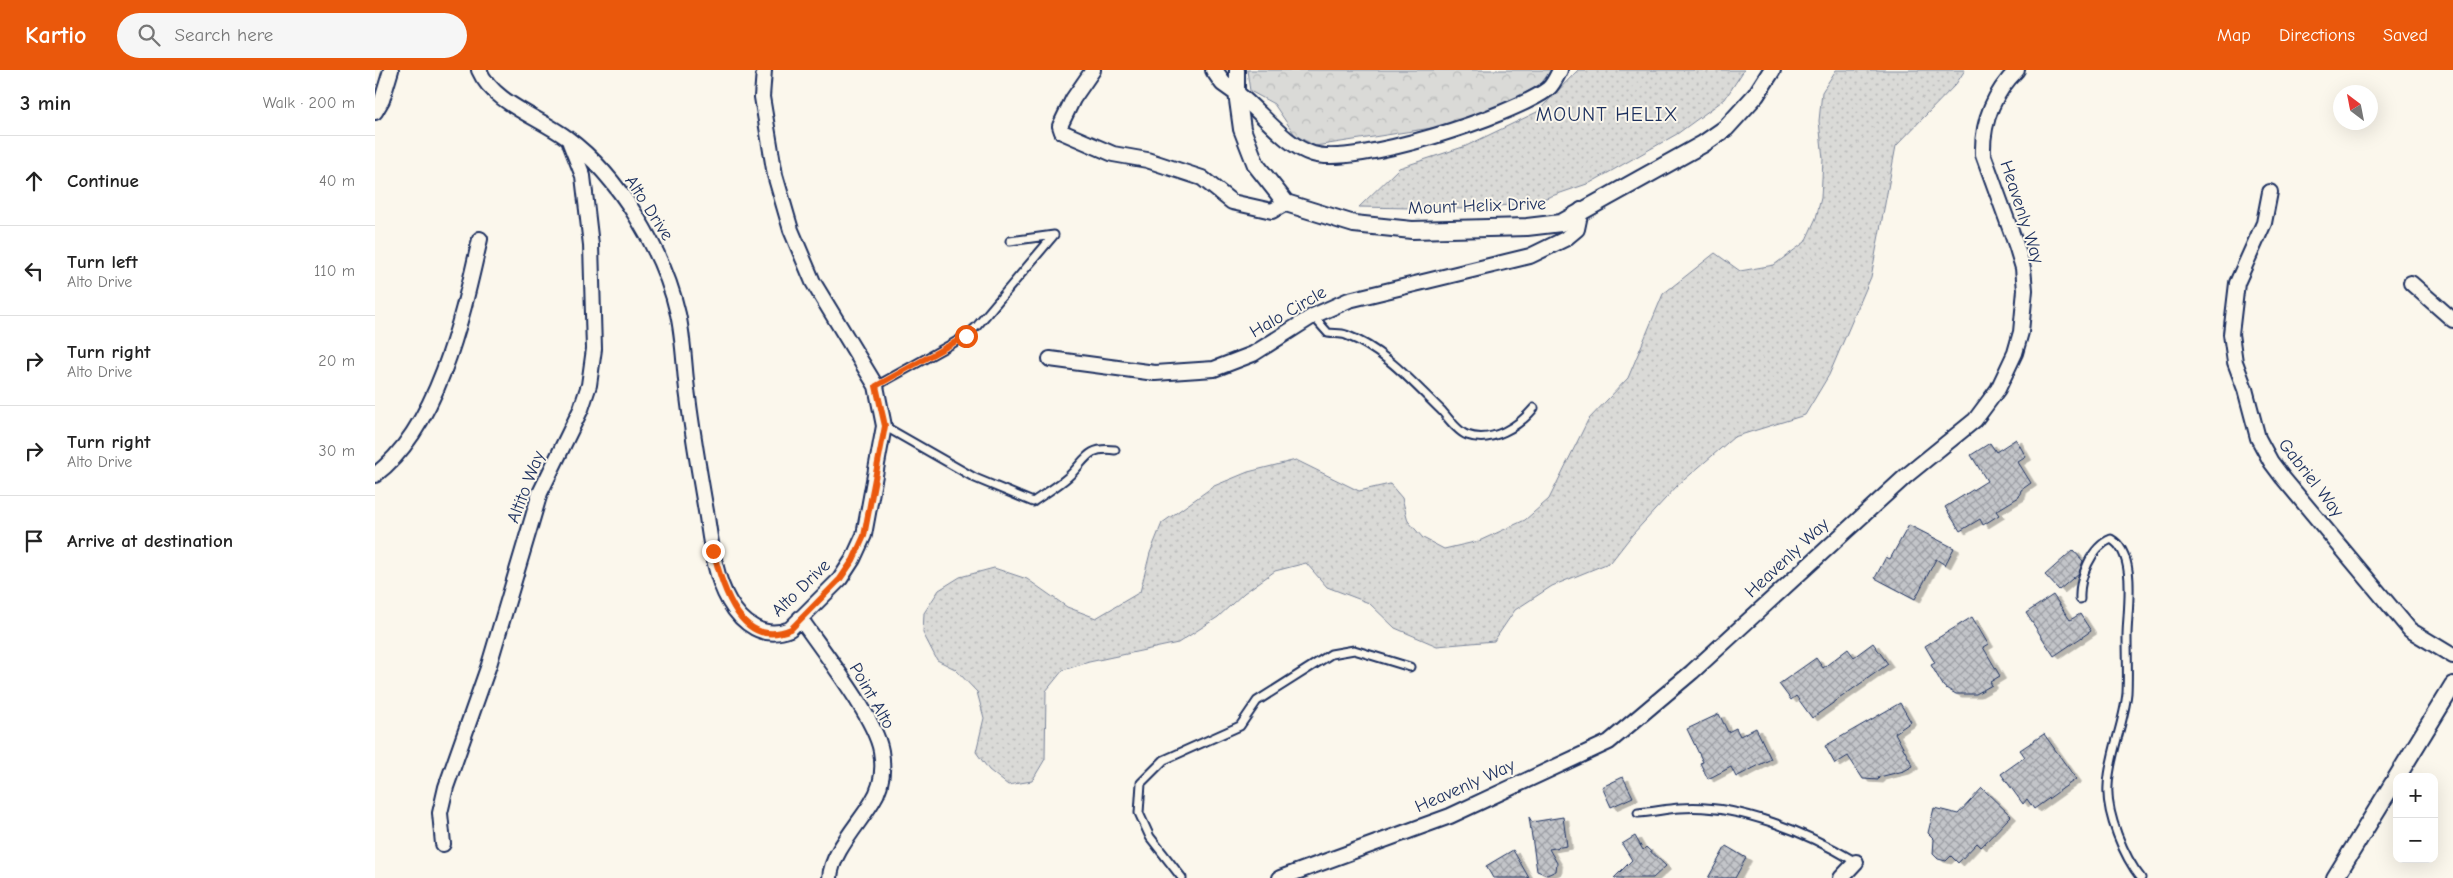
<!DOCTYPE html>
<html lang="en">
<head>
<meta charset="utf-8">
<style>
  body { margin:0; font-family:"Comic Neue",sans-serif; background:#f6f6f6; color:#222 }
  .controls { position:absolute; right:15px; bottom:15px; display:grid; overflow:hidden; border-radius:10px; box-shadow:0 5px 20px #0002 }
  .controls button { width:45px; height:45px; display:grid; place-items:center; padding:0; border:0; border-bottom:1px solid #e0e0e0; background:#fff; color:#222; font:25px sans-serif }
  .compass { position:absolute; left:1958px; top:15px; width:45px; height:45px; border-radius:50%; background:#fff; box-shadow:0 5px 20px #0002; rotate:328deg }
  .stop { position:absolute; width:15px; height:15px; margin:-11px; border:4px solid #ea580c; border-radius:50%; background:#fff }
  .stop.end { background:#ea580c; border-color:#fff; box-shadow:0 1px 5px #0008 }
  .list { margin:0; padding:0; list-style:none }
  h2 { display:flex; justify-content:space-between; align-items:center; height:65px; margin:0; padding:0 20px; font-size:21px }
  h2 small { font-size:16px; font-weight:400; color:#767676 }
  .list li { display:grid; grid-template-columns:32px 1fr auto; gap:15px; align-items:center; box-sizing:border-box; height:90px; padding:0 20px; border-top:1px solid #e0e0e0 }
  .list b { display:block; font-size:19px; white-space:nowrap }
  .list p { margin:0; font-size:16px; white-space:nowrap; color:#767676 }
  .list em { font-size:16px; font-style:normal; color:#767676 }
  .icon { flex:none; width:28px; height:28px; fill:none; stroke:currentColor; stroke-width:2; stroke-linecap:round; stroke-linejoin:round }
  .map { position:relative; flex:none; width:2078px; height:808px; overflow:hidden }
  header { display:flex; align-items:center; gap:30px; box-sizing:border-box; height:70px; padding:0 25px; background:#ea580c; color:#fff }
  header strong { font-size:24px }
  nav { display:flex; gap:28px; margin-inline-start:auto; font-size:18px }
  .search { width:350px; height:45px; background:#f6f6f6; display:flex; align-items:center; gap:12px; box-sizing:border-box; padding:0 18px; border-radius:28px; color:#767676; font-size:19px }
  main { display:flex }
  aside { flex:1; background:#fff }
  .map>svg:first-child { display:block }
  .grass { fill:url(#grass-dots); stroke:#7a849a }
  .park { fill:url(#park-crowns); stroke:#7a849a }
  .building { fill:url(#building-cross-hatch); stroke:#1b2f5e; filter:url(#shadow) }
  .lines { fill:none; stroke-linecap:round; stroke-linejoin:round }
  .service-casing { stroke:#1b2f5e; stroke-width:11 }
  .minor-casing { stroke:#1b2f5e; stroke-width:18 }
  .tertiary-casing { stroke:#1b2f5e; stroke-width:20 }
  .service { stroke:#fbf7ec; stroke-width:7 }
  .minor { stroke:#fbf7ec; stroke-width:14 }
  .tertiary { stroke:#fbf7ec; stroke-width:16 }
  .route { stroke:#ea580c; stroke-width:6 }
  .labels { text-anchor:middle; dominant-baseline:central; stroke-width:4; stroke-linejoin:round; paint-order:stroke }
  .street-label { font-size:18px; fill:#1b2f5e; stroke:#fbf7ec }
  .quarter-label { font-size:20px; letter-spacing:1px; fill:#1b2f5e; stroke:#fbf7ec }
</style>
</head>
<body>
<header>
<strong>Kartio</strong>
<div class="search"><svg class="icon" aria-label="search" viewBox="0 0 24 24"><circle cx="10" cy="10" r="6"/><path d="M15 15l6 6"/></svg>Search here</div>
<nav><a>Map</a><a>Directions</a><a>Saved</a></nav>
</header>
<main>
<aside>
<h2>3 min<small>Walk · 200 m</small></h2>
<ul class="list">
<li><svg class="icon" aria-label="ahead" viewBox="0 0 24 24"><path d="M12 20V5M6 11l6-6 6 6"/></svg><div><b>Continue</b></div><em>40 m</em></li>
<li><svg class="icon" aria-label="left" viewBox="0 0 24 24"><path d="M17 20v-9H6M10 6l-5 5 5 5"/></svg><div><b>Turn left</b><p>Alto Drive</p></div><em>110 m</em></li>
<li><svg class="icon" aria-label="right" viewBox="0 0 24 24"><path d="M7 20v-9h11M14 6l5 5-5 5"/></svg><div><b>Turn right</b><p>Alto Drive</p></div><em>20 m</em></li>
<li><svg class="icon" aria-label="right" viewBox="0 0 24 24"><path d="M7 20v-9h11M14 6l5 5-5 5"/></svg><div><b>Turn right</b><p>Alto Drive</p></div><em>30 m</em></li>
<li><svg class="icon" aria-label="arrive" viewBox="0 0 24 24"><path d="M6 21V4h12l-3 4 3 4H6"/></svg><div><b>Arrive at destination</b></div></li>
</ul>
</aside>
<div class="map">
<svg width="2078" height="808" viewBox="0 0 2078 808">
  <defs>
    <pattern id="grass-dots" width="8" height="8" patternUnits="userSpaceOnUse" patternTransform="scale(1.25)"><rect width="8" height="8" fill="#dadad7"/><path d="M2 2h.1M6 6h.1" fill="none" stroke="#babbbb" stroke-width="1.8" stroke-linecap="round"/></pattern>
    <pattern id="park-crowns" width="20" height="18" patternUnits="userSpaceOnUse" patternTransform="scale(1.25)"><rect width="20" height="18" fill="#dadad7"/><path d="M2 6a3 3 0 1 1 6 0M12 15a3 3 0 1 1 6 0" fill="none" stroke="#babbbb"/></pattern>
    <pattern id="building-cross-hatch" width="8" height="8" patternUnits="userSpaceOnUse" patternTransform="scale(1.25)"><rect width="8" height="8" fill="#c3c5c9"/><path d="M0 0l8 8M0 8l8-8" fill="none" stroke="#9ea0a6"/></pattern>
    <filter id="shadow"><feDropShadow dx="5.5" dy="3" stdDeviation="0" flood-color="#0004"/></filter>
  </defs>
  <rect width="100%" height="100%" fill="#fbf7ec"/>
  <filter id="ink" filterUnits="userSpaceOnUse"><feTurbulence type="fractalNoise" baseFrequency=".02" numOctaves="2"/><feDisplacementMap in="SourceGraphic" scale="10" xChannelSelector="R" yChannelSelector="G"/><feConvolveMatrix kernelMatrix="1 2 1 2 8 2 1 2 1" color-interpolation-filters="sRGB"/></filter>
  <g filter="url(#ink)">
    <path class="grass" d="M1203 0H1369L1350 29 1302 64 1215 113 1156 133 1091 139 984 137 1024 98 1091 76 1162 42Z
      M1461 0H1590L1581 14 1521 76 1496 207 1454 305 1430 345 1359 367 1302 416 1257 465 1236 492 1177 516 1140 540 1119 571 1062 576 1020 558 994 533 952 517 931 493 900 501 869 523 843 547 803 573 714 592 688 600 671 621 670 689 657 711 633 715 614 700 601 682 609 648 602 622 580 599 562 590 548 563 549 543 564 520 585 507 619 498 652 509 692 537 721 548 765 522 775 483 787 453 839 416 873 402 921 390 984 421 1015 414 1027 428 1033 451 1048 468 1069 479 1104 471 1150 450 1174 429 1213 350 1253 308 1288 224 1340 183 1365 201 1399 195 1430 172 1441 148 1446 128 1448 89 1444 51 1447 22Z"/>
    <path class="park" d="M872 0H1176L1165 15 1119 40 1063 57 940 76 920 65 899 34 875 21Z"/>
    <path class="building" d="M1641 369 1651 387 1643 392 1656 413 1646 420 1644 427 1621 441 1624 445 1608 455 1605 449 1585 461 1570 437 1612 411 1596 385 1615 373 1621 382Z
      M1534 455 1579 478 1570 495 1561 489 1540 529 1500 508 1511 487 1515 489Z
      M1698 480 1708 491 1704 503 1684 520 1670 505Z
      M1678 525 1695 550 1705 544 1716 561 1679 586 1651 543Z
      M1597 547 1613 574 1608 577 1625 606 1615 612 1617 615 1601 624H1581L1569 617 1556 595 1560 593 1550 576Z
      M1498 573 1513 594 1437 648 1421 626 1416 630 1404 614 1441 588 1448 598 1473 579 1479 587Z
      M1525 633 1536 652 1520 663 1538 696 1529 701 1504 707 1503 710 1488 709 1473 686 1460 694 1450 676Z
      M1344 644 1353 662 1361 658 1365 666 1381 658 1396 689 1361 707 1356 697 1333 709 1325 693 1328 692 1312 659Z
      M1669 664 1701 709 1659 739 1652 729 1648 734 1626 704 1650 687 1645 680Z
      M1248 707 1258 727 1236 737 1227 717Z
      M1607 718 1636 746 1606 777 1602 773 1583 793 1576 786 1571 791 1563 789 1558 784 1559 769 1553 763 1559 738 1583 744Z
      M1154 747 1157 752 1188 747 1192 776 1174 779 1182 793 1181 801 1172 805 1162 801Z
      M1260 766 1268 780 1271 777 1291 796 1278 808H1239L1257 790 1247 774Z
      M1351 776 1371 788 1360 808H1333Z
      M1138 780 1154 808H1118L1111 796Z"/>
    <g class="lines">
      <defs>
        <path id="service" d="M938 246 953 263C959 264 966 263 971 265 1009 279 1039 314 1067 341 1073 348 1083 362 1092 365 1117 374 1144 356 1159 338
          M501 316 591 266 602 256 679 165 635 171
          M509 356 600 408 658 432C669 424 683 416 693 407 711 391 711 376 740 380
          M1705 529C1704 508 1716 477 1736 469 1763 484 1752 541 1752 566 1752 585 1753 604 1752 623 1749 654 1734 685 1733 716 1731 744 1749 787 1766 808
          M1263 743C1277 742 1291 739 1305 738 1363 733 1433 763 1481 792
          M807 808 775 767 764 743 766 713 789 690 865 656 882 631 956 584 979 580 1035 597"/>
        <path id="minor" d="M104 0C118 33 164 47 192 68 244 106 289 182 303 244 309 271 309 300 313 327 318 367 325 407 332 447 336 474 340 507 354 531 367 554 389 570 415 559L465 509 478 489 489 465 509 356 501 316 438 212 416 160 400 105 387 27 389 0
          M718 0 698 29 685 56 687 62 738 84 772 90 827 108 857 132 897 141 911 133
          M862 0V23C886 41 910 76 938 84 980 97 1137 46 1173 19 1178 15 1182 6 1185 0
          M0 42 7 30 16 0
          M1895 122 1889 153 1862 213 1856 264 1860 292 1870 319 1883 368 1896 392 1908 408 2035 560 2078 586
          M2036 213 2078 250
          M675 289 780 303 839 299 878 284 938 246 974 230 1155 186 1190 169 1202 159 1206 140
          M0 405C64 357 88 244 105 169
          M425 548C447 580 500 647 506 681 509 699 507 717 497 732 484 754 456 783 455 808
          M68 774 65 743 71 717 114 595 165 423 206 339 214 315 219 279 216 175 208 106 195 73
          M905 808 1075 746 1234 672 1317 602 1531 406 1600 350 1623 319 1640 283 1646 262 1650 220 1648 198 1641 175 1608 84C1607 51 1618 24 1642 0
          M1466 808 1481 792"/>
        <path id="tertiary" d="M839 0 848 13 862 23 867 59 881 95 911 133 979 154 1037 160 1152 157 1186 153 1328 74 1351 58 1381 25 1397 0
          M2022 707 2078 615
          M1960 808 2022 707"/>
      </defs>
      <use href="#service" class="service-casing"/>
      <use href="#minor" class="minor-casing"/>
      <use href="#tertiary" class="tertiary-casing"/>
      <use href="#service" class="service"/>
      <use href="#minor" class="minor"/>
      <use href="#tertiary" class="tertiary"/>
    </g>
  </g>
  <g class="lines" filter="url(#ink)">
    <path class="route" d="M338 481C348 516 365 581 416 559L465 509 478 490 489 466 510 356 501 316 591 266"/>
  </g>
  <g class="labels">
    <g class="street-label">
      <text transform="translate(1102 136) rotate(-2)">Mount Helix Drive</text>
      <text transform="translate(274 138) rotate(57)">Alto Drive</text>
      <text transform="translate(1647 142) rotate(72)">Heavenly Way</text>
      <text transform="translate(913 242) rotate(-30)">Halo Circle</text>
      <text transform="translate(1936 408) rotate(52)">Gabriel Way</text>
      <text transform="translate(151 417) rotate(-69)">Altito Way</text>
      <text transform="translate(1412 488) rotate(-43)">Heavenly Way</text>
      <text transform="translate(426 518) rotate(-44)">Alto Drive</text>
      <text transform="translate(497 626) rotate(60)">Point Alto</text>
      <text transform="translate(1090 716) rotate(-24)">Heavenly Way</text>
    </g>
    <g class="quarter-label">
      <text x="1232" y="44">MOUNT HELIX</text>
    </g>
  </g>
</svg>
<div class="controls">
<button>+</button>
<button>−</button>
</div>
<svg class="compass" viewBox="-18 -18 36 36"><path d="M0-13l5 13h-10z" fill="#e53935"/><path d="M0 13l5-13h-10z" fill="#767676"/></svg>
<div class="stop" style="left:591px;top:266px"></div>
<div class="stop end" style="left:338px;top:481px"></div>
</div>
</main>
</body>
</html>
